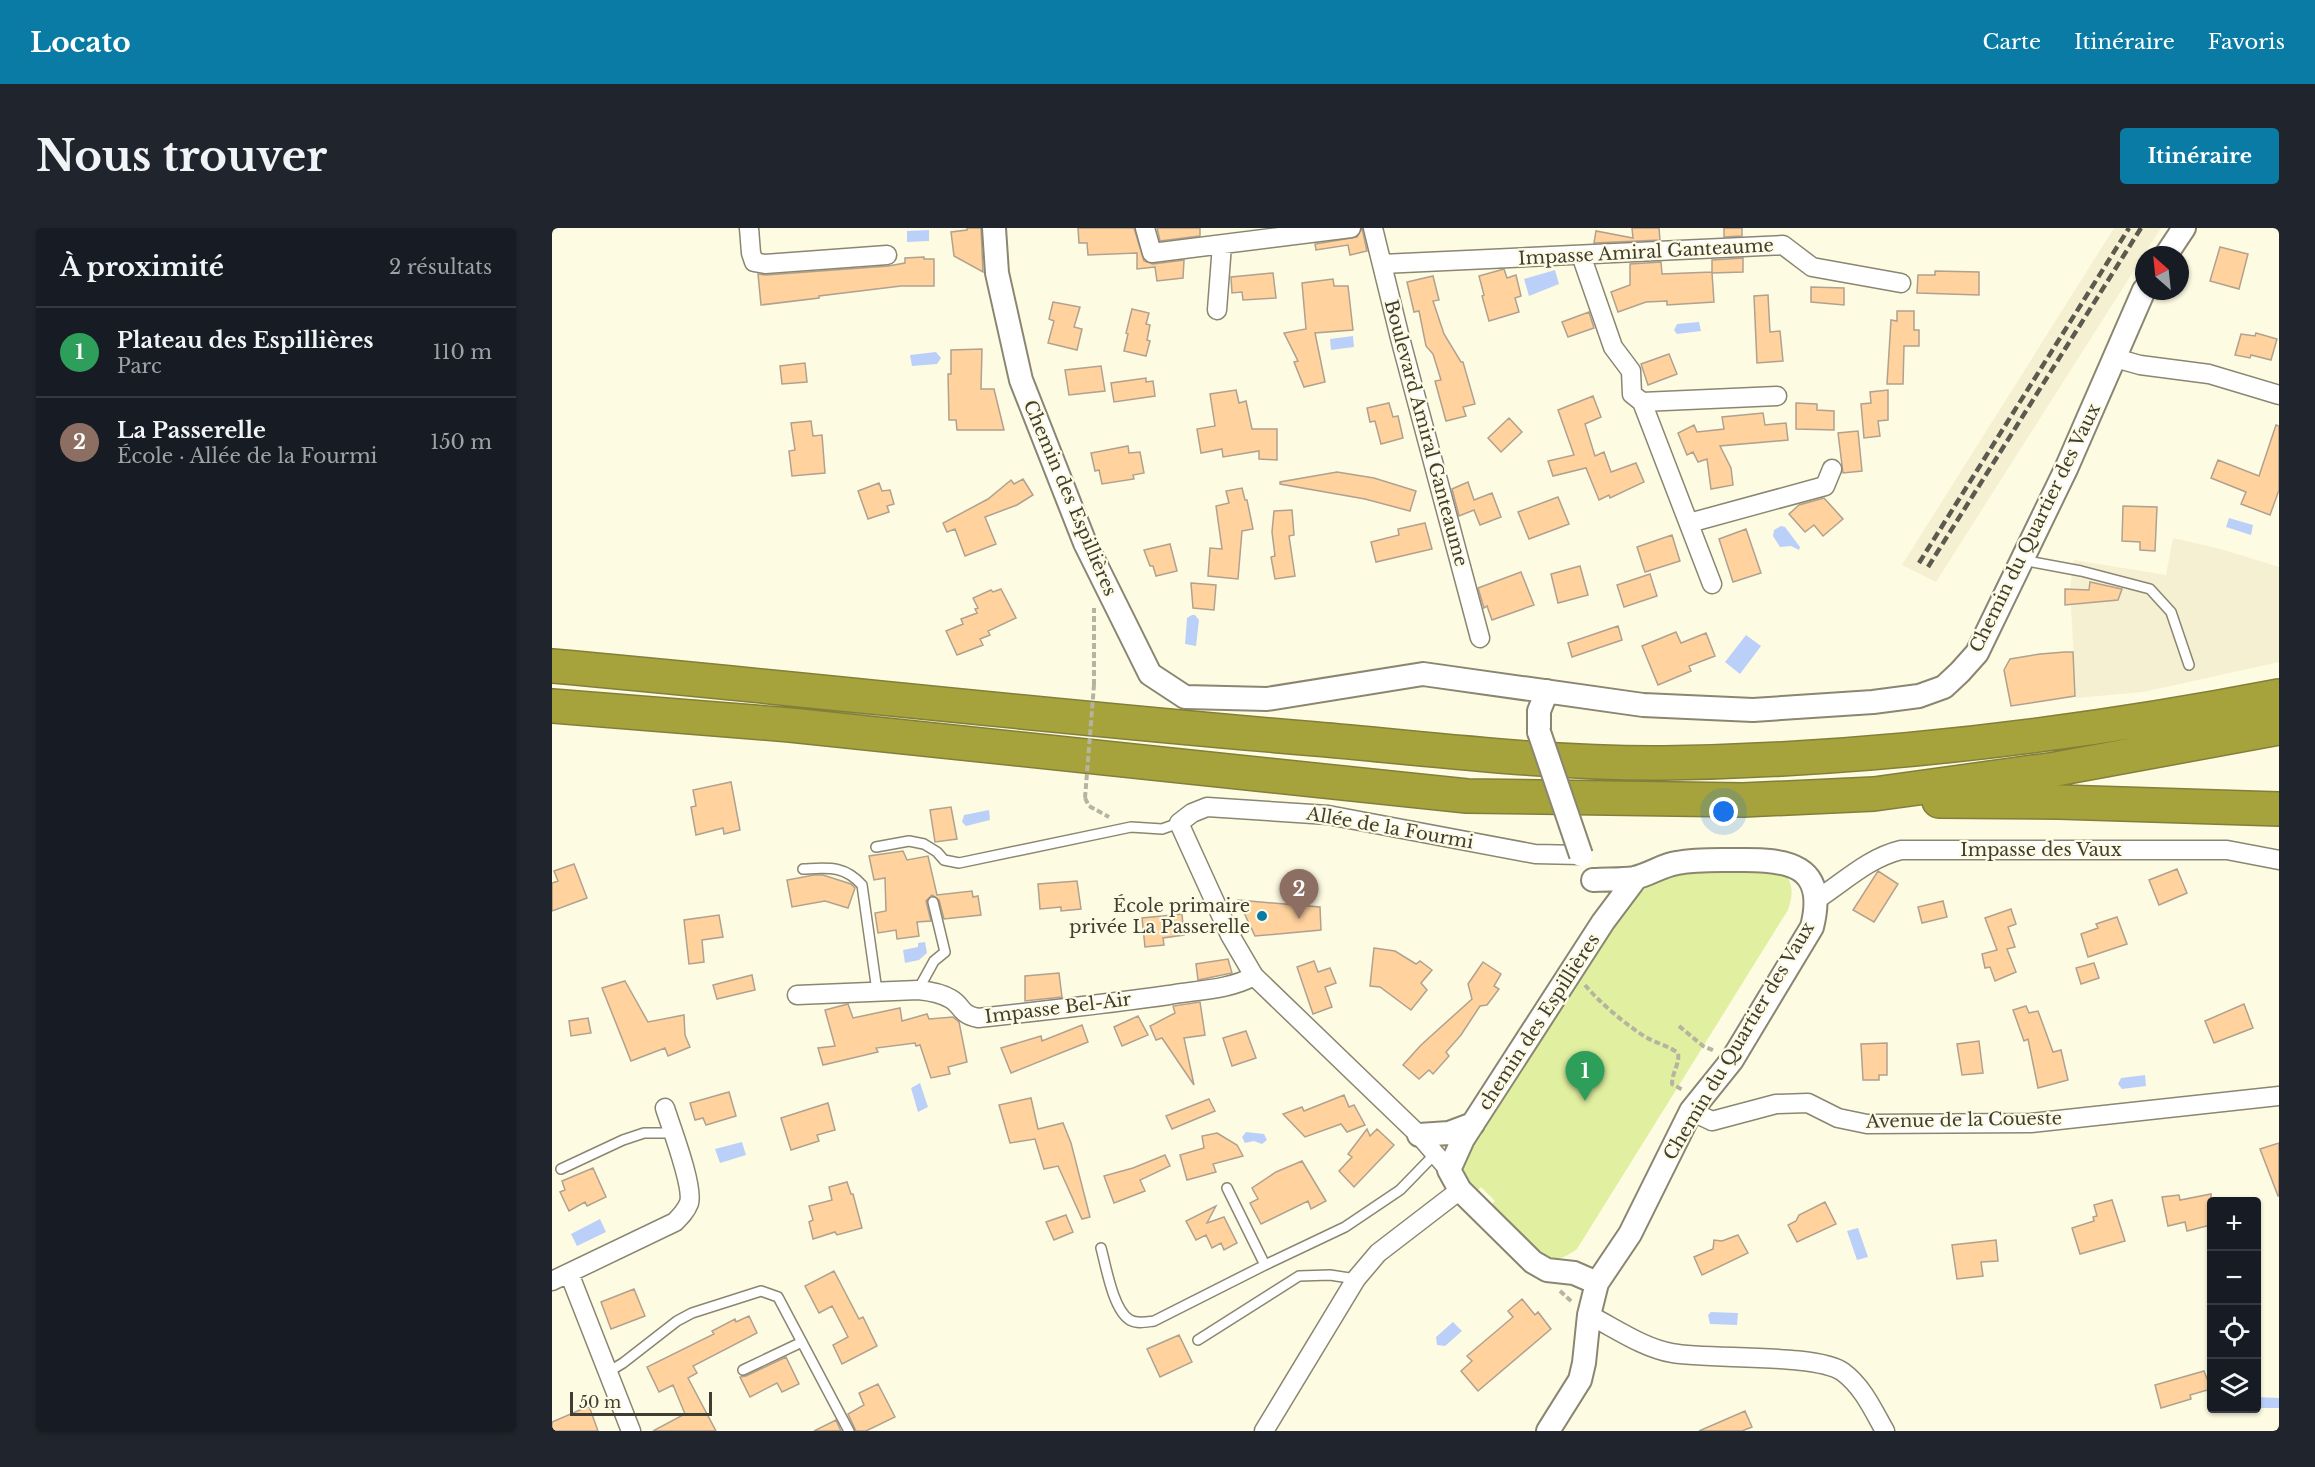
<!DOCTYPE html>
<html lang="fr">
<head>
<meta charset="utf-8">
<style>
  body { margin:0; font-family:"Libre Baskerville",serif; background:#20242c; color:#f1f3f6 }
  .controls { position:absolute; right:18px; bottom:18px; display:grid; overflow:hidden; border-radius:6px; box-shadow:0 2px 4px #0004 }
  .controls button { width:54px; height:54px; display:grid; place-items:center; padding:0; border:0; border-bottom:2px solid #363941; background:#171b24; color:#f1f3f6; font:30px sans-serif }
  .compass { position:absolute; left:1583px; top:18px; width:54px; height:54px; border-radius:50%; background:#171b24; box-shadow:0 2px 4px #0004; rotate:333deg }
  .scale { position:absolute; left:18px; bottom:15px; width:142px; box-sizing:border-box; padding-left:6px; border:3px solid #3f3d34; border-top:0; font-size:16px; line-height:21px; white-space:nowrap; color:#3f3d34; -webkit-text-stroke:4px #fefbe3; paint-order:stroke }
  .you { position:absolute; left:1172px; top:584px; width:21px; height:21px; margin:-15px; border:4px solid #fff; border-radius:50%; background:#1a73e8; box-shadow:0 0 0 9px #1a73e833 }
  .badge { display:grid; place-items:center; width:39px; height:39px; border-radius:50%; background:#097ba4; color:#fff; font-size:20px; font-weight:700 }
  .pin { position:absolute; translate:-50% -50px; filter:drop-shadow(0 2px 3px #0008) }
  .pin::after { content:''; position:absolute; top:32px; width:21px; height:18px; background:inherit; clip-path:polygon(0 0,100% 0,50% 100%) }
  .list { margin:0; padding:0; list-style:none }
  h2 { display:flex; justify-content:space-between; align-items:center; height:78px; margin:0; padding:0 24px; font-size:26px }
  h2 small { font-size:20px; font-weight:400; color:#9ea1a6 }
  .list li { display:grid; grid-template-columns:39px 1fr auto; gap:18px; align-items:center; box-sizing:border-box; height:90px; padding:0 24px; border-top:2px solid #363941 }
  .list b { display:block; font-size:22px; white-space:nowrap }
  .list p { margin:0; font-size:20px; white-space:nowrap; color:#9ea1a6 }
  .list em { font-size:20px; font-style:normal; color:#9ea1a6 }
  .icon { flex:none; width:33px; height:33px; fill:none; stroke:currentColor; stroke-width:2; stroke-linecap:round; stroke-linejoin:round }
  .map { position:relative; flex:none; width:1727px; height:1203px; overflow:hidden; border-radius:6px }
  header { display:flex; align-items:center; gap:36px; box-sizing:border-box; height:84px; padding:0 30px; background:#097ba4; color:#fff }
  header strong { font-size:28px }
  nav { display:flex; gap:33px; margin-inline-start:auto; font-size:21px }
  .intro { display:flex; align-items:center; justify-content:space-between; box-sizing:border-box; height:144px; padding:0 36px }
  h1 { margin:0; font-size:42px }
  .button { padding:15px 27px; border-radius:6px; background:#097ba4; color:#fff; font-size:21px; font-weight:700 }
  main { display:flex; gap:36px; padding:0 36px }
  aside { flex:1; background:#171b24; border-radius:6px; box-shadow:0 2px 4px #0004 }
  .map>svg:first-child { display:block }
  .built { fill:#f5f0d1 }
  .green { fill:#e1efa0 }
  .water { fill:#bad0f9 }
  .building { fill:#ffd29e; stroke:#b1a18f; stroke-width:1.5 }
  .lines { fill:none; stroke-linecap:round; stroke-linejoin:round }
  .service-casing { stroke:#8a8671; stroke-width:12 }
  .minor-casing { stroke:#8a8671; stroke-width:21 }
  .tertiary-casing { stroke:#8a8671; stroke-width:26 }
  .motorway-casing { stroke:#827f3a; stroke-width:36 }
  .path { stroke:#b6b4a1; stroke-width:4; stroke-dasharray:6 3; stroke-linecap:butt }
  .service { stroke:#fff; stroke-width:9 }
  .minor { stroke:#fff; stroke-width:18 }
  .tertiary { stroke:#fff; stroke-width:22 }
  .motorway { stroke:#a6a33d; stroke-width:33 }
  .rail { stroke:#5c5a4e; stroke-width:4.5; stroke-dasharray:9 4.5; stroke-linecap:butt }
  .tertiary-bridge-casing { stroke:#8a8671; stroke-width:26; stroke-linecap:butt }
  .path-bridge { stroke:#b6b4a1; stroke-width:4; stroke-dasharray:6 3; stroke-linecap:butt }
  .tertiary-bridge { stroke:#fff; stroke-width:22 }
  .poi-dot { fill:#097ba4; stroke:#fefbe3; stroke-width:2 }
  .labels { text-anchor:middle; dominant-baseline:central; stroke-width:4.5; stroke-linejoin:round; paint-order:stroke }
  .street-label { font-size:18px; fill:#3f3d34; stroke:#fefbe3 }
  .poi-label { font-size:18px; fill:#3f3d34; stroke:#fefbe3; text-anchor:end }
</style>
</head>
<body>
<header>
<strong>Locato</strong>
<nav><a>Carte</a><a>Itinéraire</a><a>Favoris</a></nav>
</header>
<div class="intro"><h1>Nous trouver</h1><a class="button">Itinéraire</a></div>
<main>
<aside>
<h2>À proximité<small>2 résultats</small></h2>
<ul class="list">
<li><span class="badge" style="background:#2e9e5b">1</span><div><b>Plateau des Espillières</b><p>Parc</p></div><em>110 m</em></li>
<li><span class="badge" style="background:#8d6e63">2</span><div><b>La Passerelle</b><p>École · Allée de la Fourmi</p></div><em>150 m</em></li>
</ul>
</aside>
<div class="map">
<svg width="1727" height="1203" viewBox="0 0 1727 1203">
  <rect width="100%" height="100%" fill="#fefbe3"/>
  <path class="built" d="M1562 0H1609L1384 354 1350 337Z
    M1621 310 1669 321 1727 339V434L1591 464 1524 470 1518 361 1522 332 1614 347Z"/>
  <path class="green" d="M1131 641 1232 644C1242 658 1241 666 1236 682L1025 1021C1018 1026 1012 1030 1003 1031 983 1032 953 992 939 977L943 973 929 959 925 963 914 951 910 936 913 927 1073 678 1109 647Z"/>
  <path class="water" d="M377 2V13L355 14V3Z
    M1003 42 1007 56 977 68 972 51Z
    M1147 94 1149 103 1125 106 1122 102 1125 96Z
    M801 108 802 119 779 122 778 111Z
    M384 124 389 130 385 136 360 138 358 127Z
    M1677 290 1701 297 1699 307 1674 299Z
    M1229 298 1233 299 1248 319 1247 322 1239 318 1228 319 1221 308 1222 302Z
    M640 387H643L647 392 644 418 633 416 635 390Z
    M1194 407 1209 418 1188 446 1173 434Z
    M437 582 438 592 414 598 410 594 412 587Z
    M373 714 375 725 367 732 353 735 351 722 366 719V715Z
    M1593 847 1594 858 1570 861 1566 856 1569 850Z
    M368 855 376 879 366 884 359 860Z
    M694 904 712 906 715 912 710 916 702 913 693 915 690 909Z
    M190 914 194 927 168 935 163 921Z
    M48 991 54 1004 25 1018 19 1006Z
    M1306 1000 1316 1029 1305 1032 1295 1003Z
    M1159 1084 1186 1085 1185 1097 1158 1096 1156 1087Z
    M901 1094 910 1103 893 1118 885 1117 884 1109Z
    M1705 1169 1727 1170V1180H1705Z"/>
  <path class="building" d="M415 0H429L431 44 402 28 399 4 415 2Z
    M526 0H582L592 33 601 36 632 32 631 50 605 53 603 39 585 41V25L536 27 535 15H527Z
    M605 0H648V8L608 13Z
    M810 0 815 23 798 27 796 17 764 22 763 16 805 9Z
    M1080 0H1107L1108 12 1042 15 1044 3 1081 10Z
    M1172 0H1190V8L1172 9Z
    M1668 19 1696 26 1687 61 1658 53Z
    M372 29V31H382V58H349L267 68V70L209 77 206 46 214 47 336 38 353 35V30Z
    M1191 30V44L1160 45 1162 74 1115 77V73L1094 74 1066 84 1059 64 1078 57V36L1109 34 1110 46 1160 44V32Z
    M952 41 955 50 964 47 969 68 963 70 967 84 937 93 930 68 932 67 927 48Z
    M1383 43 1427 44V67L1365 65 1366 47H1383Z
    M721 45 724 70 691 72 690 64 680 65 679 49Z
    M881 48 887 72 881 73 892 106 909 134H911L923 176 911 179 914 188 894 193 883 153 889 152 881 126 874 118 867 83 862 84 855 54Z
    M781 51 782 58H796L801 102 763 105 773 154 752 159 742 134 746 133 732 105 754 101 750 55Z
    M1259 59 1292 60V77L1259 74Z
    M1216 67 1218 104 1228 103 1231 133 1205 135 1202 68Z
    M501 74 528 79 522 99 530 101 525 122 496 115 502 93 497 91Z
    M580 81 597 85 594 96 598 97 595 112 598 113 594 128 572 123 576 106 574 105Z
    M1345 83H1362V102H1367V118H1352L1351 156H1335L1339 92 1345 93Z
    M1037 84 1042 100 1016 109 1010 94Z
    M1704 105 1725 111 1719 132 1699 127 1698 130 1683 127 1689 106 1703 108Z
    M430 121 429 161H442L452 202H405L404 192H397L396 146H399V122Z
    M1117 126 1125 146 1096 157 1089 136Z
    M253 135 255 154 230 156 228 138Z
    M549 138 553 163 517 167 513 142Z
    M594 150V154L601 153 603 168 562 174 559 155Z
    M684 162 687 175 694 173 700 201H725V232L707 231V223L671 229 670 221 649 225 645 201 663 198 658 166Z
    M1336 162V192L1326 193 1328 208 1312 210 1309 176 1319 175 1318 164Z
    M1041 168 1049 189 1033 196 1043 228 1052 224 1059 244 1084 235 1092 254 1058 270 1057 267 1047 272 1034 240 1001 248 996 233 1022 227 1006 182Z
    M837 175 841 189 846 188 851 210 829 216 823 193 818 194 815 180Z
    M1244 175 1265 176V182L1282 183V202L1244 201Z
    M1211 185 1213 197 1234 195 1236 212 1168 218 1179 240 1181 257 1159 261 1155 231 1146 234 1141 224 1135 227 1126 205 1142 197 1145 204 1172 201 1170 189Z
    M957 190 970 204 949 224 936 210Z
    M259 193 261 208 270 207 273 245 240 248 237 223 243 222 239 195Z
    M1724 197 1727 198V262L1718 287 1689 276 1694 264 1659 250 1666 232 1707 248Z
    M1306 203 1310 243 1291 245 1286 205Z
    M576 218 577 225 588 224 592 245 581 247 582 251 550 256 547 242 543 243 539 225Z
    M785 244 822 250 864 263 858 283 813 271 728 256V254Z
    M471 251 481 267 465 277 433 289 444 316 413 328 403 301 395 304 391 295 436 271 459 252 462 256Z
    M916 254 922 272 940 265 949 289 928 297 922 282 907 288 900 261Z
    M327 255 330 263 338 262 342 276 335 278 337 284 316 291 306 263Z
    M690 260 693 272H695L701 301 690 303 686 351 656 348 658 320 670 321 664 278 677 275 674 263Z
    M1006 269 1017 296 977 311 966 284Z
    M1272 270 1291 291 1271 308 1262 297 1253 304 1237 286 1247 277Z
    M1571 278 1605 279 1603 323 1588 322V314L1570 313Z
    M740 282 742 307 737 308 743 348 723 351 719 329 723 328 720 304 722 283Z
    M873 295 880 321 824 334 819 314 847 307 846 301Z
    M1194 301 1209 345 1181 354 1167 311Z
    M1120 307 1128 333 1093 344 1085 319Z
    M618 316 625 343 604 348 601 338H598L592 322Z
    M1028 338 1036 367 1006 375 999 346Z
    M969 344 982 377 940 392 935 378 932 380 926 360Z
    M1098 346 1105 368 1072 379 1065 357Z
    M1538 354 1570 361 1566 372 1513 377V361L1537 362Z
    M639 355 664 357 662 382 641 380Z
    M449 361 464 390 436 403 438 407 428 411 431 417 405 427 394 403 411 396 409 391 425 385 423 381 426 380 421 370 439 362 441 364Z
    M1066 398 1070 412 1020 429 1016 415Z
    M1124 404 1129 415 1154 405 1163 428 1137 438 1139 443 1106 457 1090 418Z
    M1513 424H1521L1523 468 1459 478 1452 442 1458 431 1488 426Z
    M179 554 188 602 172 606 171 600 144 607 139 579 144 578 141 562Z
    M399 579 405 611 383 614 378 582Z
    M351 623 355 632 376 628 385 667 420 663 421 669 426 668 429 687 392 691 387 672 380 667 374 673 379 693 365 694 367 708 345 711 344 702 326 705 323 685 334 683 333 650 322 652 317 628Z
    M22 636 35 670 0 683V655L6 653 2 643Z
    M1625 641 1635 665 1607 677 1597 652Z
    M1326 643 1346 656 1322 694 1301 682Z
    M262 647H271L299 656 303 660 296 680 273 673 240 679 235 652Z
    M525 653 529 681 509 683V679L488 681 486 656Z
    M686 672 768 679 769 702 703 708Z
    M1391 673 1395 689 1370 695 1366 679Z
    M1459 681 1464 696 1456 699 1463 719 1455 721 1464 744 1443 753 1438 739 1433 740 1430 726 1445 722 1433 690Z
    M630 686 632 707 611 710 612 717 593 719 590 690Z
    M167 687 171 709 150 712 152 734 137 736 132 692Z
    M1565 689 1575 716 1536 729 1529 706 1546 700 1544 696Z
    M822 720 843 723 864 736 868 733 880 742 869 755 875 762 859 782 828 759 818 758Z
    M676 731 680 745 646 752 644 736Z
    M762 733 766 744 778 740 784 755 773 759 780 779 761 786 745 739Z
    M931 734 949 746 942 758 947 761 935 777 928 778 909 807 894 824 897 828 881 846 877 842 867 851 851 837 869 817 920 771 916 756Z
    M1542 735 1547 750 1529 756 1524 740Z
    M507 745 510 769 473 773V748Z
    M200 747 203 762 165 771 161 757Z
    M73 753 96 794 132 787 133 807 138 819 116 828 113 820 79 833 50 760Z
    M648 774 653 807 632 810 642 857 610 810 604 812 598 798 623 785 621 778Z
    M296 776 301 790 348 780 350 793 375 786 377 791 401 789 407 794 415 834 396 839 398 846 379 850 368 817 364 818 363 815 324 820 326 824 271 837 266 820 283 818 273 782Z
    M1692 776 1701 800 1662 815 1653 793Z
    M1474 778 1477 785 1486 783 1501 824 1509 822 1516 852 1486 860 1476 811 1472 813 1461 782Z
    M586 788 596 807 570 818 562 799Z
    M36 790 39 805 19 808 17 793Z
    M530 797 536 814 459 845 449 820 489 808 490 813Z
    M694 803 704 830 680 838 671 810Z
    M1427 813 1431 845 1410 847 1405 816Z
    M1335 815V847H1327V852H1311L1309 816Z
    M177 864 184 888 154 897 151 890 143 892 138 875Z
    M792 867 797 879 802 877 813 897 795 904 789 896 753 909 731 886 750 879 752 883Z
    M479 870 486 901 511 895 519 915 538 989 530 991 506 938 492 941 483 911 458 915 447 877Z
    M657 871 663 883 620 901 614 888Z
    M276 875 283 902 265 907 267 913 239 922 229 890Z
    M815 901 818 908 825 901 842 917 802 959 787 943 800 929 796 926Z
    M665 905 685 917 691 928 661 936 664 944 635 952 628 927 652 920 650 908Z
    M1727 915V968H1726L1708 921Z
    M613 927 618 938 588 952 593 963 562 975 552 948 581 940Z
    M750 933 774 973 759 981 756 973 709 996 698 975 706 971 700 960 724 944Z
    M41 940 54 969 35 978 33 974 17 983 8 964 13 962 10 953Z
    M295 954 299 966H301L310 1000 285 1007 283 1004 261 1011 257 994 261 992 257 978 280 972 277 959Z
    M1659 966V997L1635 1003 1633 994 1616 998 1610 969 1627 967 1628 972Z
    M1560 972 1573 1013 1528 1026 1520 1000 1542 993 1541 989 1545 988 1542 977Z
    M1273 974 1284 996 1245 1014 1236 997 1244 993 1247 987Z
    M664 978 655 995 672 989 685 1015 672 1022 669 1015 660 1020 654 1007 644 1012 634 993Z
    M514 987 521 1004 502 1012 494 994Z
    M1186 1007 1196 1025 1150 1047 1142 1029 1161 1021 1162 1012 1170 1013Z
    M1444 1012 1446 1033 1429 1034 1431 1048 1405 1051 1400 1017Z
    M282 1043 307 1091 311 1089 325 1118 290 1136 281 1117 296 1109 280 1078 267 1085 253 1058Z
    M82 1061 93 1088 59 1101 49 1074Z
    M970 1071 983 1087 986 1084 999 1101 926 1163 909 1143 920 1133 915 1128 961 1089 956 1083Z
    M197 1088 205 1105 141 1138 145 1145 136 1150 164 1203H101L133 1186 121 1157 107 1164 95 1139 162 1106 160 1103 183 1091 184 1094Z
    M627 1107 640 1134 608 1149 595 1121Z
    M234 1129 247 1156 230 1164 225 1155 198 1169 188 1149 194 1148Z
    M1652 1143 1659 1161 1638 1167 1639 1171 1609 1180 1603 1157Z
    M326 1156 343 1189 314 1203H304L296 1186 312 1177 307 1165Z
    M37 1178 46 1203H0V1194Z
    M1193 1183 1200 1199 1190 1203H1147Z
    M284 1192 289 1203H262Z"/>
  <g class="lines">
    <defs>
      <path id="service" d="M1470 332 1529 343 1598 361 1619 384 1637 437
        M324 619 357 613 372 616 385 624 392 632 407 635 579 599 610 601 627 595
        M251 641C276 640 292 637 310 657L325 763
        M366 762 382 733 393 724 381 674
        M9 941 71 912 92 905H121
        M675 960 713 1037 793 999 848 962 883 926
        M549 1020C554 1038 561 1082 578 1092 585 1096 594 1094 602 1093L713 1037
        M646 1112 747 1048 778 1047 804 1051
        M191 1142 250 1114
        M56 1144 71 1135 125 1093 140 1085 209 1063 226 1069 297 1203"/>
      <path id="minor" d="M197 0 199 25 202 34 213 36 335 27
        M593 0 600 25 799 0
        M821 0 848 110 928 410
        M1029 27 1061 119 1079 143 1080 166 1090 174 1225 168
        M830 36 1231 17 1260 39 1349 55
        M665 82 670 17
        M1563 130 1588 137 1657 146 1727 167
        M1090 174 1160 356
        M1137 295 1273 258 1280 241
        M1264 672C1292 654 1316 630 1349 622H1675L1727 632
        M245 767 366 762C377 763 389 765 399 771 411 778 407 786 426 790 490 783 554 776 617 767 645 762 677 762 702 748
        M1139 883 1160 893 1224 876 1256 875 1286 890 1315 896 1479 895 1727 868
        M897 942 867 907 702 748 678 707 627 595 640 585 655 579 776 587 983 626 1029 627
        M17 1045 79 1203
        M0 1053 123 994C129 988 134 983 137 975 142 959 119 899 113 880
        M1037 1087C1063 1100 1091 1120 1120 1125 1157 1132 1265 1125 1291 1144 1311 1159 1321 1182 1333 1203
        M712 1203 804 1051 826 1025 908 962"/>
      <path id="tertiary" d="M442 0 445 45 469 152 533 315 598 446 633 469 715 471 871 446 1091 477 1201 482 1321 474 1367 468 1392 459 1408 444 1425 425 1514 241 1592 62
        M1614 27 1632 0
        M987 504V483L995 463
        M867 907 897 905 921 896
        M1045 1055 1022 1045 995 1042 981 1034 908 962 897 942 911 911 1051 694 1084 650
        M996 1203 1028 1152 1032 1135 1037 1087 1045 1055 1078 1006 1139 883 1180 832 1260 699C1276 636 1235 631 1185 632 1165 632 1145 631 1125 635 1110 637 1097 647 1082 650 1069 652 1054 651 1041 652"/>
      <path id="motorway" d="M0 438C255 461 509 490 764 511 879 521 996 536 1112 535 1318 532 1525 507 1727 468
        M0 478 238 497 915 568 1191 572 1322 566 1504 541 1727 500
        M1387 573 1507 574 1727 581"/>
    </defs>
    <use href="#service" class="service-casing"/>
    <use href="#minor" class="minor-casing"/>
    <use href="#tertiary" class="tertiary-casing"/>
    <use href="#motorway" class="motorway-casing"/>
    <path class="path" d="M542 457V380
      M533 570 537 578 557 589
      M1033 757C1047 774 1073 796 1092 808 1103 815 1115 817 1126 825 1128 836 1120 844 1120 856L1131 862
      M1127 798 1151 818 1163 823
      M1008 1063 1020 1074"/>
    <use href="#service" class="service"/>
    <use href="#minor" class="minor"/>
    <use href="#tertiary" class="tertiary"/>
    <use href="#motorway" class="motorway"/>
    <path class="rail" d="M1367 335 1577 0
      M1376 339 1589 0"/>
    <defs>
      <path id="tertiary-bridge" d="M987 504 1029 627"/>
    </defs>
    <use href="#tertiary-bridge" class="tertiary-bridge-casing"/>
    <path class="path-bridge" d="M533 570 542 457"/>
    <use href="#tertiary-bridge" class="tertiary-bridge"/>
  </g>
  <circle class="poi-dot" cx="710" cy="688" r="6"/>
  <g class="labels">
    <g class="street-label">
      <text transform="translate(1094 24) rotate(-3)">Impasse Amiral Ganteaume</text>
      <text transform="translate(874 205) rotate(75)">Boulevard Amiral Ganteaume</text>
      <text transform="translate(518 270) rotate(67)">Chemin des Espillières</text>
      <text transform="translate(1483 300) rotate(-64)">Chemin du Quartier des Vaux</text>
      <text transform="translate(838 600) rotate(10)">Allée de la Fourmi</text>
      <text x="1489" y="622">Impasse des Vaux</text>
      <text transform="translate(506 780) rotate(-7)">Impasse Bel-Air</text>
      <text transform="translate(987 794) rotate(-57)">chemin des Espillières</text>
      <text transform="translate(1187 813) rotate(-59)">Chemin du Quartier des Vaux</text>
      <text transform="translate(1412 892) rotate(-1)">Avenue de la Coueste</text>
    </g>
    <g class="poi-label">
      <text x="698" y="678">École primaire<tspan x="698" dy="21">privée La Passerelle</tspan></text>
    </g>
  </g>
</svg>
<div class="controls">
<button>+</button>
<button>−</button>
<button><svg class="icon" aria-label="locate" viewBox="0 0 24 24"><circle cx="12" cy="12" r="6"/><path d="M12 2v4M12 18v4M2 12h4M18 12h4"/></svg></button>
<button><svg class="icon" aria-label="layers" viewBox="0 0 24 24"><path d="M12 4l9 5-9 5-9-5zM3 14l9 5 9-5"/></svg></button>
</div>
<svg class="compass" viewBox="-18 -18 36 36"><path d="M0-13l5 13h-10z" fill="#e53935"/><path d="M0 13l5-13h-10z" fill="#9ea1a6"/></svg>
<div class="scale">50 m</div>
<div class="you"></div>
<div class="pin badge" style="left:1033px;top:873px;background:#2e9e5b">1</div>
<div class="pin badge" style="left:747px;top:691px;background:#8d6e63">2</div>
</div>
</main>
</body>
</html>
